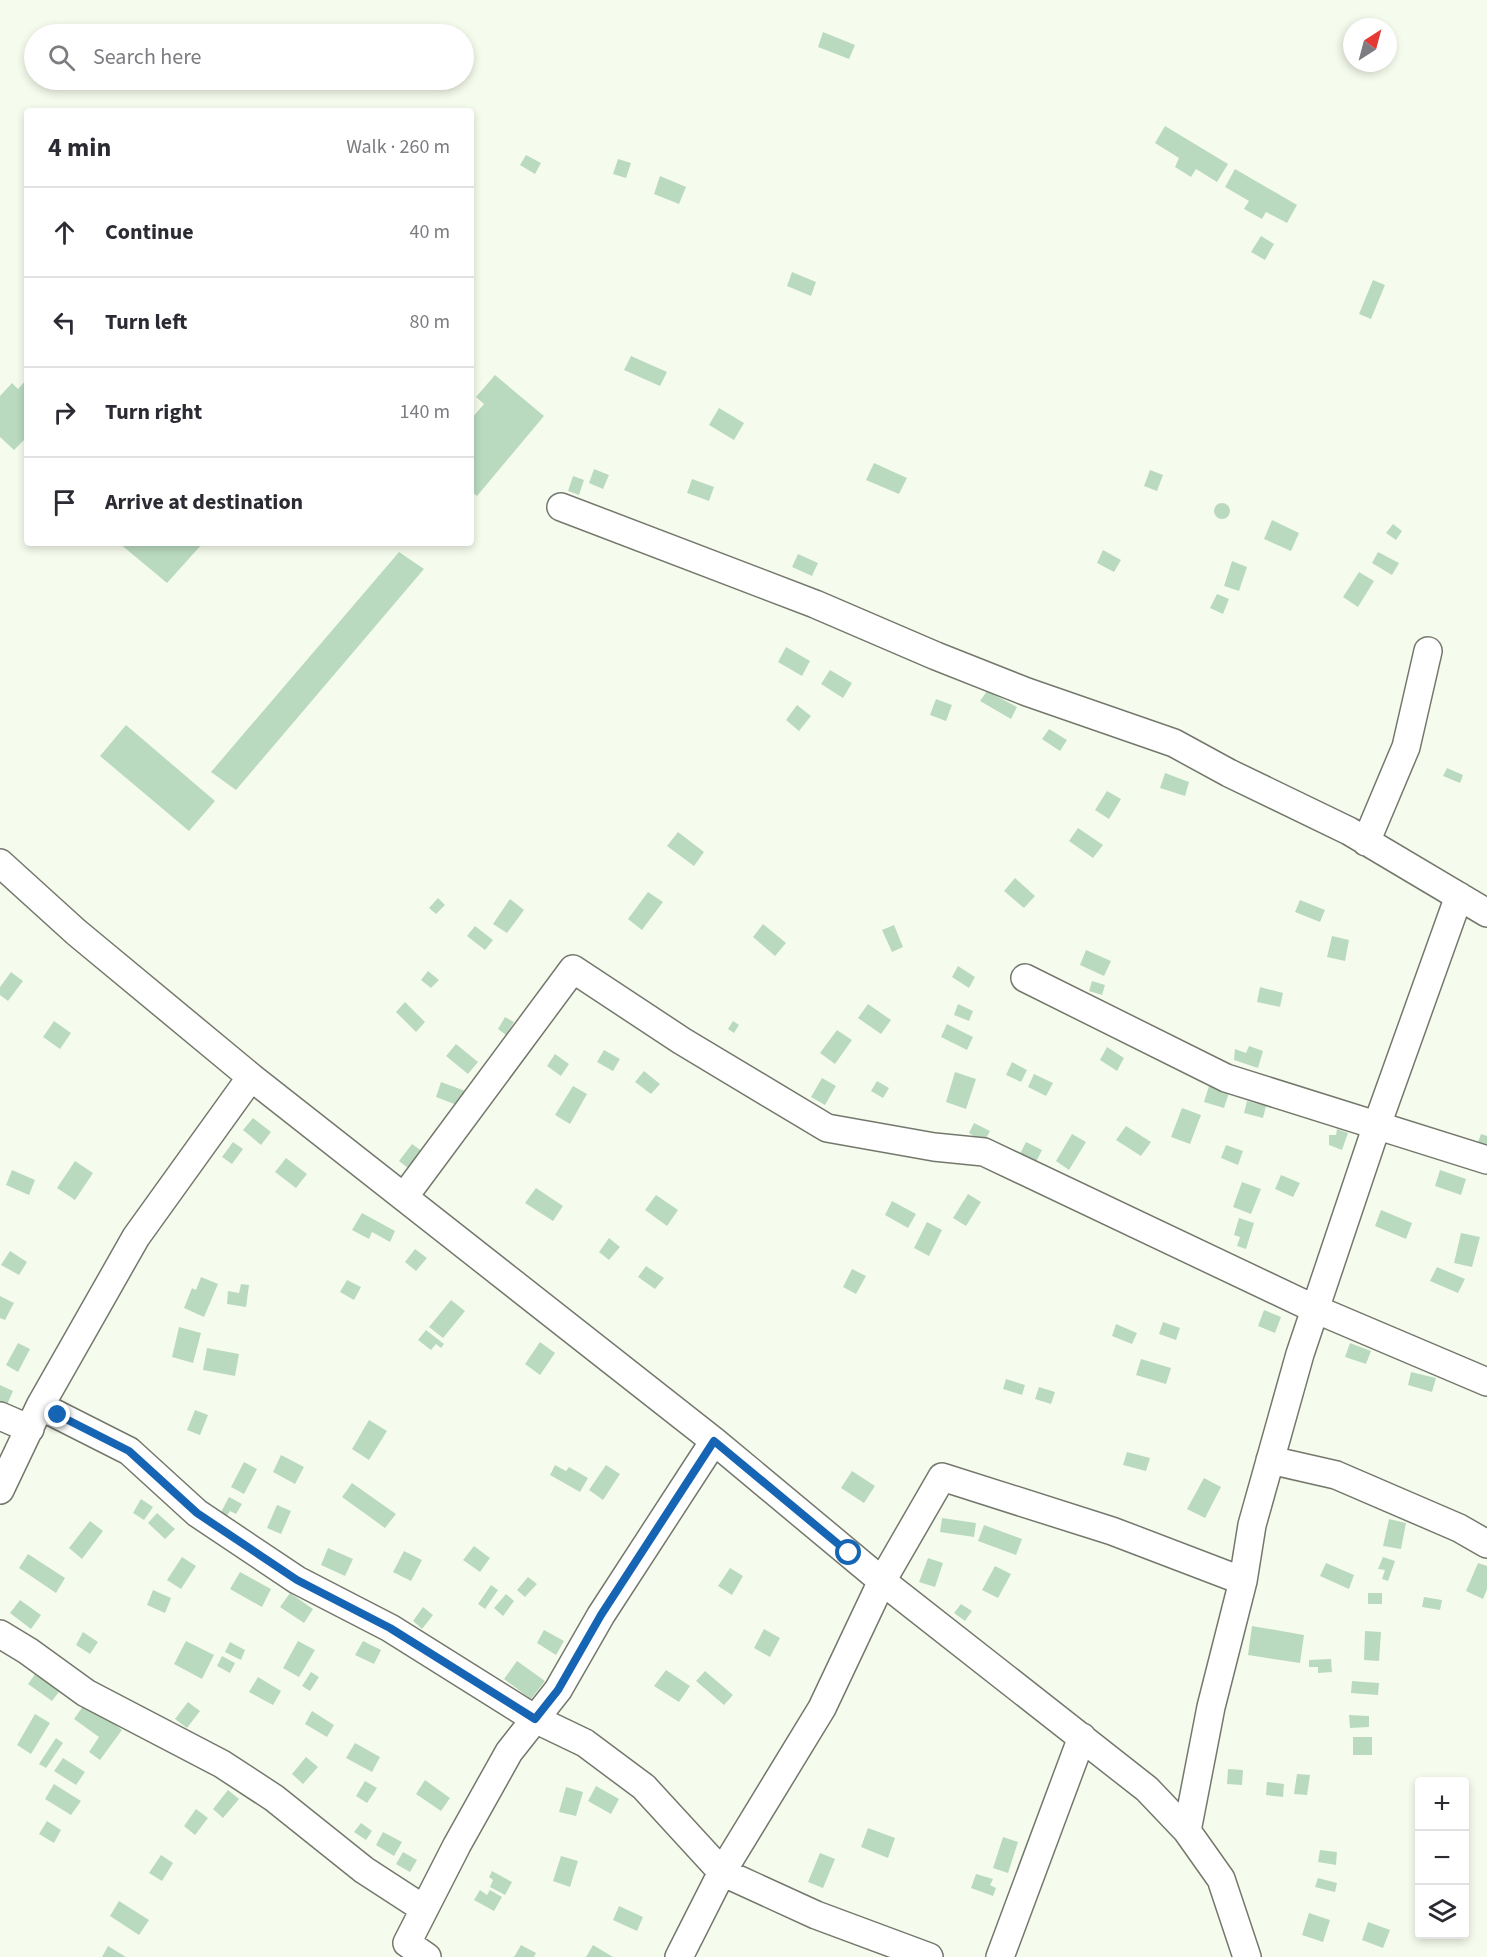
<!DOCTYPE html>
<html lang="en">
<head>
<meta charset="utf-8">
<style>
  body { margin:0; font-family:"Source Sans 3",sans-serif; background:#f7f7f7; color:#2b2b33 }
  .controls { position:absolute; right:18px; bottom:18px; display:grid; overflow:hidden; border-radius:6px; box-shadow:0 3px 9px #0003 }
  .controls button { width:54px; height:54px; display:grid; place-items:center; padding:0; border:0; border-bottom:2px solid #e1e1e2; background:#fff; color:#2b2b33; font:30px sans-serif }
  .compass { position:absolute; left:1343px; top:18px; width:54px; height:54px; border-radius:50%; background:#fff; box-shadow:0 3px 9px #0003; rotate:36deg }
  .stop { position:absolute; width:18px; height:18px; margin:-14px; border:4px solid #1665b4; border-radius:50%; background:#fff }
  .stop.end { background:#1665b4; border-color:#fff; box-shadow:0 2px 6px #0008 }
  .list { margin:0; padding:0; list-style:none }
  h2 { display:flex; justify-content:space-between; align-items:center; height:78px; margin:0; padding:0 24px; font-size:26px }
  h2 small { font-size:20px; font-weight:400; color:#7c7c81 }
  .list li { display:grid; grid-template-columns:39px 1fr auto; gap:18px; align-items:center; box-sizing:border-box; height:90px; padding:0 24px; border-top:2px solid #e1e1e2 }
  .list b { display:block; font-size:22px; white-space:nowrap }
  .list em { font-size:20px; font-style:normal; color:#7c7c81 }
  .icon { flex:none; width:33px; height:33px; fill:none; stroke:currentColor; stroke-width:2; stroke-linecap:round; stroke-linejoin:round }
  .map { position:relative; flex:none; width:1487px; height:1957px; overflow:hidden }
  .search { position:absolute; background:#fff; box-shadow:0 3px 9px #0003; left:24px; top:24px; width:450px; height:66px; display:flex; align-items:center; gap:15px; box-sizing:border-box; padding:0 21px; border-radius:33px; color:#7c7c81; font-size:22px }
  .panel { position:absolute; background:#fff; box-shadow:0 3px 9px #0003; left:24px; top:108px; width:450px; height:438px; border-radius:6px }
  .map>svg:first-child { display:block }
  .building { fill:#badabf }
  .lines { fill:none; stroke-linecap:round; stroke-linejoin:round }
  .minor-casing { stroke:#74786c; stroke-width:30 }
  .minor { stroke:#fff; stroke-width:27 }
  .route { stroke:#1665b4; stroke-width:8 }
</style>
</head>
<body>
<div class="map">
<svg width="1487" height="1957" viewBox="0 0 1487 1957">
  <rect width="100%" height="100%" fill="#f6fced"/>
  <path class="building" d="M823 32 855 45 849 59 818 47Z
    M1165 126 1228 164 1217 182 1196 169 1191 177 1175 167 1179 158 1155 143Z
    M526 155 541 163 535 174 520 165Z
    M618 159 631 163 626 178 613 174Z
    M1235 169 1297 205 1287 223 1266 212 1262 219 1244 209 1249 201 1225 187Z
    M660 176 686 187 679 204 654 194Z
    M1261 236 1274 244 1265 260 1251 252Z
    M792 272 816 282 811 296 787 286Z
    M1373 280 1385 285 1371 319 1359 314Z
    M631 356 667 372 660 386 624 370Z
    M495 375 544 416 477 496 471 491V419L484 404 476 397Z
    M27 379V437L14 450 0 437V396L12 383 18 389Z
    M719 408 744 423 734 440 709 425Z
    M874 463 907 478 899 494 866 480Z
    M594 469 609 475 603 489 589 483Z
    M1150 470 1163 475 1157 491 1144 486Z
    M573 476 584 480 579 495 568 491Z
    M692 479 714 487 709 501 687 493Z
    M1214 511a8 8 0 1 1 16 0a8 8 0 1 1-16 0Z
    M1272 520 1299 533 1291 551 1264 539Z
    M1393 524 1402 531 1396 540 1386 533Z
    M119 543H203L167 583Z
    M1103 550 1121 560 1114 572 1097 563Z
    M399 552 424 569 236 790 211 772Z
    M1378 552 1399 563 1392 575 1372 563Z
    M798 554 818 563 812 576 792 567Z
    M1232 561 1247 567 1239 591 1224 586Z
    M1359 572 1374 581 1358 607 1343 597Z
    M1217 594 1229 599 1223 614 1210 608Z
    M786 647 810 661 802 676 778 662Z
    M830 670 852 683 843 698 821 684Z
    M987 691 1017 707 1011 719 980 701Z
    M936 699 952 705 946 721 930 715Z
    M797 705 811 716 799 731 786 720Z
    M126 725 215 801 189 831 100 756Z
    M1049 729 1067 740 1060 751 1042 739Z
    M1447 768 1463 775 1460 783 1443 776Z
    M1165 773 1189 782 1185 796 1160 788Z
    M1107 791 1121 799 1109 819 1095 810Z
    M1078 828 1103 845 1093 858 1069 841Z
    M678 832 704 852 694 866 667 846Z
    M1015 878 1035 896 1024 908 1004 891Z
    M648 892 663 902 642 930 628 919Z
    M438 898 445 905 436 914 429 908Z
    M510 899 524 910 507 933 493 924Z
    M1300 900 1325 910 1320 922 1295 912Z
    M763 924 786 943 775 956 753 937Z
    M894 925 903 947 892 952 882 930Z
    M475 926 493 940 485 950 467 936Z
    M1332 936 1349 940 1345 961 1327 957Z
    M1086 950 1111 961 1104 976 1080 965Z
    M958 966 975 977 969 988 952 977Z
    M428 971 439 980 431 988 421 980Z
    M11 972 23 981 8 1001 0 995V987Z
    M1092 981 1105 985 1102 995 1089 991Z
    M1260 987 1283 993 1280 1007 1257 1002Z
    M405 1002 425 1022 416 1032 396 1012Z
    M868 1004 891 1020 881 1034 858 1018Z
    M958 1004 973 1011 969 1021 954 1015Z
    M505 1017 514 1022 506 1035 498 1029Z
    M54 1021 71 1033 60 1049 43 1037Z
    M733 1021 739 1025 734 1033 728 1029Z
    M947 1024 973 1037 967 1050 941 1037Z
    M837 1030 852 1040 835 1064 820 1053Z
    M456 1044 478 1062 468 1074 446 1056Z
    M1249 1046 1263 1051 1258 1068 1234 1060 1235 1049 1246 1053Z
    M1107 1047 1124 1058 1117 1071 1100 1060Z
    M604 1050 620 1059 613 1071 597 1062Z
    M555 1054 569 1064 561 1076 547 1066Z
    M1012 1062 1027 1070 1021 1082 1006 1075Z
    M644 1071 660 1084 651 1094 635 1082Z
    M955 1072 976 1079 966 1109 946 1102Z
    M1034 1074 1053 1083 1046 1096 1028 1087Z
    M822 1078 836 1086 825 1105 811 1097Z
    M877 1081 889 1088 883 1098 871 1091Z
    M441 1082 468 1092 462 1107 436 1097Z
    M573 1086 587 1094 570 1124 555 1115Z
    M1209 1086 1229 1093 1224 1108 1204 1102Z
    M1247 1101 1266 1106 1263 1118 1244 1113Z
    M1182 1108 1201 1115 1190 1144 1171 1137Z
    M253 1118 271 1132 261 1145 243 1130Z
    M974 1123 990 1131 984 1142 969 1133Z
    M1126 1126 1151 1142 1141 1156 1116 1140Z
    M1337 1129 1348 1133 1342 1150 1329 1145V1135H1336Z
    M1072 1134 1086 1142 1069 1170 1056 1161Z
    M1481 1134 1487 1136V1148L1477 1145Z
    M233 1142 243 1149 232 1164 222 1157Z
    M1026 1142 1042 1150 1035 1164 1019 1156Z
    M412 1144 426 1154 413 1172 399 1161Z
    M1226 1145 1243 1151 1238 1165 1221 1158Z
    M286 1158 307 1174 296 1188 275 1172Z
    M75 1161 93 1173 75 1200 57 1188Z
    M12 1170 35 1180 29 1195 6 1185Z
    M1440 1170 1466 1179 1461 1195 1435 1186Z
    M1281 1175 1300 1183 1293 1197 1275 1189Z
    M1242 1182 1261 1189 1251 1214 1233 1207Z
    M536 1188 563 1206 553 1221 525 1203Z
    M968 1194 981 1202 966 1226 953 1218Z
    M656 1195 678 1210 667 1226 645 1210Z
    M892 1201 916 1214 908 1228 885 1215Z
    M1381 1210 1412 1223 1406 1239 1375 1226Z
    M362 1213 395 1231 390 1242 372 1232 369 1239 352 1230Z
    M1239 1218 1254 1223 1246 1249 1237 1246 1240 1237 1234 1235Z
    M927 1222 942 1230 929 1256 914 1248Z
    M1461 1233 1480 1237 1472 1267 1454 1263Z
    M609 1238 620 1247 609 1260 599 1252Z
    M415 1249 427 1258 416 1271 405 1262Z
    M10 1251 27 1262 19 1275 1 1265Z
    M646 1266 664 1278 655 1289 638 1277Z
    M1437 1267 1465 1279 1458 1293 1430 1281Z
    M852 1269 866 1276 856 1294 843 1287Z
    M201 1277 218 1284 204 1317 184 1308 192 1288 196 1290Z
    M347 1280 361 1287 354 1300 340 1292Z
    M241 1284 249 1285 246 1307 227 1304 228 1291 239 1293Z
    M0 1296 14 1303 5 1320 0 1318Z
    M451 1300 465 1311 443 1338 429 1327Z
    M1264 1310 1281 1317 1275 1333 1258 1326Z
    M1163 1322 1180 1328 1176 1340 1159 1334Z
    M1116 1324 1137 1333 1132 1344 1112 1336Z
    M179 1327 201 1333 193 1363 172 1357Z
    M426 1330 444 1344 441 1348 436 1344 431 1350 418 1340Z
    M540 1342 555 1353 540 1375 525 1364Z
    M18 1343 30 1349 18 1372 6 1365Z
    M1350 1343 1371 1351 1366 1364 1345 1357Z
    M207 1348 239 1354 235 1376 203 1370Z
    M1141 1359 1171 1368 1166 1384 1136 1375Z
    M1411 1372 1436 1378 1432 1392 1408 1385Z
    M1006 1379 1025 1385 1022 1395 1003 1389Z
    M0 1385 13 1391 6 1407 0 1404Z
    M1039 1387 1055 1392 1051 1404 1035 1399Z
    M195 1410 208 1415 200 1435 187 1430Z
    M369 1420 387 1431 369 1460 352 1449Z
    M1127 1452 1150 1458 1146 1471 1123 1465Z
    M281 1455 304 1467 295 1484 273 1472Z
    M244 1462 257 1469 244 1494 231 1487Z
    M555 1465 566 1471 569 1467 588 1478 580 1492 550 1475Z
    M606 1465 620 1474 603 1500 589 1490Z
    M852 1471 875 1486 864 1503 841 1488Z
    M1204 1478 1221 1487 1205 1518 1187 1509Z
    M352 1483 396 1514 385 1528 342 1497Z
    M229 1497 242 1504 236 1514 230 1511 226 1517 220 1514Z
    M141 1499 153 1507 144 1520 133 1513Z
    M277 1505 291 1511 281 1534 267 1528Z
    M157 1513 175 1529 165 1539 148 1523Z
    M942 1518 976 1523 974 1537 940 1532Z
    M1389 1519 1406 1523 1401 1549 1383 1546Z
    M90 1521 103 1531 82 1559 69 1548Z
    M984 1525 1022 1539 1016 1555 978 1541Z
    M474 1546 490 1558 480 1572 463 1560Z
    M328 1548 353 1559 345 1576 321 1565Z
    M404 1551 422 1560 411 1581 393 1572Z
    M28 1554 65 1578 56 1593 19 1568Z
    M182 1557 196 1566 181 1589 167 1580Z
    M1383 1557 1395 1561 1388 1581 1382 1579 1385 1570 1378 1569Z
    M928 1558 943 1563 935 1587 919 1582Z
    M1326 1563 1354 1575 1349 1589 1320 1576Z
    M1478 1563 1487 1566V1589L1483 1599 1466 1591Z
    M995 1566 1011 1574 998 1598 982 1590Z
    M730 1568 743 1576 732 1595 718 1586Z
    M240 1572 271 1589 262 1607 230 1589Z
    M528 1577 537 1584 525 1597 517 1590Z
    M491 1585 498 1590 485 1609 478 1604Z
    M153 1590 171 1598 165 1613 147 1605Z
    M290 1593 313 1609 304 1623 280 1607Z
    M1368 1593H1382V1604H1368Z
    M506 1594 514 1601 503 1616 494 1608Z
    M1424 1597 1442 1600 1440 1610 1422 1607Z
    M20 1600 41 1615 31 1629 10 1613Z
    M961 1604 972 1611 965 1621 954 1613Z
    M423 1607 433 1615 422 1629 413 1621Z
    M1252 1626 1304 1635 1300 1663 1248 1655Z
    M764 1629 780 1638 770 1657 754 1648Z
    M544 1630 564 1641 556 1655 537 1643Z
    M1365 1631 1381 1632 1379 1661 1364 1660Z
    M83 1632 98 1642 90 1654 76 1645Z
    M186 1641 214 1655 202 1679 174 1664Z
    M298 1641 315 1650 299 1677 283 1668Z
    M363 1641 381 1650 374 1664 355 1655Z
    M230 1642 245 1650 241 1660 225 1652Z
    M222 1656 235 1663 230 1673 217 1666Z
    M1331 1659 1332 1672 1318 1673V1667H1309V1660Z
    M517 1661 545 1681 531 1699 504 1679Z
    M38 1670 62 1688 52 1701 28 1684Z
    M666 1670 690 1686 679 1702 654 1686Z
    M705 1671 733 1695 724 1705 696 1681Z
    M311 1672 319 1677 310 1691 302 1686Z
    M258 1677 281 1691 273 1705 249 1692Z
    M1352 1681 1379 1683 1378 1695 1351 1693Z
    M86 1702 122 1730 100 1760 89 1752 99 1737 74 1719Z
    M188 1702 200 1711 187 1728 175 1719Z
    M312 1711 334 1725 327 1737 305 1724Z
    M35 1714 50 1723 31 1754 17 1745Z
    M1349 1715 1369 1716V1727L1350 1728Z
    M1353 1737H1372V1755H1353Z
    M56 1738 63 1743 46 1768 39 1764Z
    M355 1743 380 1757 372 1772 346 1758Z
    M306 1757 318 1767 303 1784 292 1774Z
    M63 1758 85 1772 76 1785 54 1771Z
    M1228 1769 1243 1770 1242 1785 1227 1784Z
    M1297 1774 1310 1775 1307 1795 1294 1794Z
    M425 1780 450 1798 441 1811 416 1794Z
    M365 1781 377 1788 367 1803 356 1796Z
    M1267 1782 1284 1784 1283 1797 1266 1795Z
    M54 1784 81 1801 71 1815 45 1799Z
    M596 1786 619 1799 611 1814 588 1801Z
    M566 1787 583 1792 576 1816 559 1812Z
    M228 1790 239 1799 223 1818 213 1809Z
    M196 1809 208 1818 195 1835 184 1826Z
    M47 1821 61 1830 54 1843 39 1834Z
    M361 1823 372 1831 366 1840 354 1832Z
    M868 1828 895 1838 888 1858 861 1847Z
    M383 1832 402 1842 394 1856 376 1845Z
    M1003 1837 1018 1842 1008 1873 993 1868Z
    M1320 1850 1337 1852 1336 1865 1318 1862Z
    M403 1852 417 1860 410 1872 396 1864Z
    M820 1853 835 1859 823 1888 808 1882Z
    M161 1855 173 1863 162 1881 149 1873Z
    M561 1856 578 1861 570 1887 553 1881Z
    M492 1871 512 1882 505 1895 490 1887 493 1880 489 1877Z
    M976 1874 993 1879 990 1885 996 1888 993 1896 971 1888Z
    M1318 1878 1337 1883 1335 1892 1315 1887Z
    M480 1890 487 1895 490 1890 502 1897 494 1911 474 1900Z
    M119 1901 149 1920 139 1935 110 1916Z
    M619 1906 643 1917 637 1931 613 1920Z
    M1309 1913 1330 1920 1323 1942 1302 1935Z
    M1368 1922 1390 1930 1383 1948 1362 1940Z
    M521 1945 536 1953 534 1957H514Z
    M593 1945 613 1957H586Z
    M108 1946 126 1957H102Z"/>
  <g class="lines">
    <defs>
      <path id="minor" d="M561 507 815 604 936 656 1027 692 1174 743 1229 773 1349 831 1487 913
        M1366 842 1406 747 1428 651
        M0 863 76 932 251 1077 714 1441 882 1581 1147 1789 1187 1831 1221 1879 1247 1957
        M1025 978 1226 1078 1487 1160
        M404 1197 573 969 682 1041 827 1128 934 1147 984 1152 1315 1309 1487 1382
        M40 1406 129 1451 197 1513 297 1580 390 1628 535 1719 585 1743 644 1787 722 1872 816 1915 929 1957
        M0 1416 30 1429
        M1270 1460 1336 1475 1459 1528 1487 1544
        M0 1490 40 1406 136 1237 251 1077
        M0 1634 28 1651 86 1693 222 1764 274 1798 364 1870 424 1909
        M1187 1831 1211 1707 1243 1581 1252 1525 1300 1354 1377 1125 1459 896
        M427 1957 407 1943 457 1845 509 1752 558 1690 601 1615 714 1441
        M679 1957 722 1872 822 1708 882 1581 942 1477 1112 1531 1243 1581
        M1000 1957 1082 1737"/>
    </defs>
    <use href="#minor" class="minor-casing"/>
    <use href="#minor" class="minor"/>
  </g>
  <g class="lines">
    <path class="route" d="M58 1415 129 1451 197 1513 297 1580 390 1628 535 1719 558 1690 601 1615 714 1441 849 1553"/>
  </g>
</svg>
<div class="controls">
<button>+</button>
<button>−</button>
<button><svg class="icon" aria-label="layers" viewBox="0 0 24 24"><path d="M12 4l9 5-9 5-9-5zM3 14l9 5 9-5"/></svg></button>
</div>
<svg class="compass" viewBox="-18 -18 36 36"><path d="M0-13l5 13h-10z" fill="#e53935"/><path d="M0 13l5-13h-10z" fill="#7c7c81"/></svg>
<div class="stop" style="left:849px;top:1553px"></div>
<div class="stop end" style="left:58px;top:1415px"></div>
<div class="search"><svg class="icon" aria-label="search" viewBox="0 0 24 24"><circle cx="10" cy="10" r="6"/><path d="M15 15l6 6"/></svg>Search here</div>
<section class="panel">
<h2>4 min<small>Walk · 260 m</small></h2>
<ul class="list">
<li><svg class="icon" aria-label="ahead" viewBox="0 0 24 24"><path d="M12 20V5M6 11l6-6 6 6"/></svg><div><b>Continue</b></div><em>40 m</em></li>
<li><svg class="icon" aria-label="left" viewBox="0 0 24 24"><path d="M17 20v-9H6M10 6l-5 5 5 5"/></svg><div><b>Turn left</b></div><em>80 m</em></li>
<li><svg class="icon" aria-label="right" viewBox="0 0 24 24"><path d="M7 20v-9h11M14 6l5 5-5 5"/></svg><div><b>Turn right</b></div><em>140 m</em></li>
<li><svg class="icon" aria-label="arrive" viewBox="0 0 24 24"><path d="M6 21V4h12l-3 4 3 4H6"/></svg><div><b>Arrive at destination</b></div></li>
</ul>
</section>
</div>
</body>
</html>
